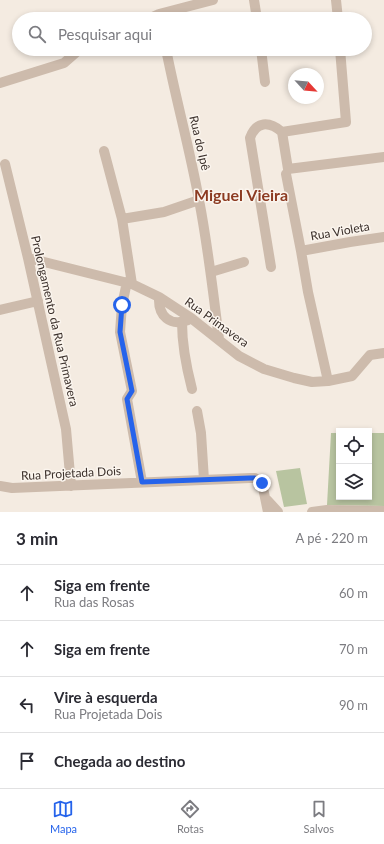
<!DOCTYPE html>
<html lang="pt">
<head>
<meta charset="utf-8">
<style>
  body { margin:0; font-family:Lato,sans-serif; background:#f7f7f7; color:#2b2b33 }
  .controls { position:absolute; right:12px; bottom:12px; display:grid; overflow:hidden; border-radius:0px; box-shadow:0 2px 6px #0003 }
  .controls button { width:36px; height:36px; display:grid; place-items:center; padding:0; border:0; border-bottom:1px solid #e1e1e2; background:#fff; color:#2b2b33; font:20px sans-serif }
  .compass { position:absolute; left:288px; top:68px; width:36px; height:36px; border-radius:50%; background:#fff; box-shadow:0 2px 6px #0003; rotate:116deg }
  .stop { position:absolute; width:12px; height:12px; margin:-9px; border:3px solid #2563eb; border-radius:50%; background:#fff }
  .stop.end { background:#2563eb; border-color:#fff; box-shadow:0 1px 4px #0008 }
  .list { margin:0; padding:0; list-style:none }
  h2 { display:flex; justify-content:space-between; align-items:center; height:52px; margin:0; padding:0 16px; font-size:17px }
  h2 small { font-size:13px; font-weight:400; color:#7c7c81 }
  .list li { display:grid; grid-template-columns:26px 1fr auto; gap:12px; align-items:center; box-sizing:border-box; height:56px; padding:0 16px; border-top:1px solid #e1e1e2 }
  .list b { display:block; font-size:15px; white-space:nowrap }
  .list p { margin:0; font-size:13px; white-space:nowrap; color:#7c7c81 }
  .list em { font-size:13px; font-style:normal; color:#7c7c81 }
  .icon { flex:none; width:22px; height:22px; fill:none; stroke:currentColor; stroke-width:2; stroke-linecap:round; stroke-linejoin:round }
  .map { position:relative; flex:none; width:384px; height:512px; overflow:hidden }
  .search { position:absolute; background:#fff; box-shadow:0 2px 6px #0003; left:12px; right:12px; top:12px; height:44px; display:flex; align-items:center; gap:10px; box-sizing:border-box; padding:0 14px; border-radius:22px; color:#7c7c81; font-size:15px }
  .sheet { height:276px; background:#fff }
  nav { display:flex; justify-content:space-around; align-items:center; box-sizing:border-box; height:56px; border-top:1px solid #e1e1e2; background:#fff; font-size:11px; color:#7c7c81 }
  nav a { display:grid; justify-items:center; gap:2px }
  nav .on { color:#2563eb }
  .map>svg:first-child { display:block }
  .green { fill:#b8c4a0 }
  .lines { fill:none; stroke-linecap:round; stroke-linejoin:round }
  .minor { stroke:#cdbbac; stroke-width:10 }
  .route { stroke:#2563eb; stroke-width:5 }
  .labels { text-anchor:middle; dominant-baseline:central; stroke-width:3; stroke-linejoin:round; paint-order:stroke }
  .street-label { font-size:12px; fill:#3b302b; stroke:#fbf5ee }
  .district-label { font-size:16px; font-weight:bold; fill:#8c3b22; stroke:#fbf5ee }
</style>
</head>
<body>
<div class="map">
<svg width="384" height="512" viewBox="0 0 384 512">
  <rect width="100%" height="100%" fill="#f4ebe1"/>
  <path class="green" d="M331 433H339V497H369V433H384V506L327 505Z
    M300 468 307 504 284 507 276 471Z"/>
  <g class="lines">
    <path class="minor" d="M254 0 257 19
      M336 0 338 19
      M148 19 159 14 213 0
      M166 49C176 100 190 150 199 200 208 246 213 292 219 339
      M261 49 265 82
      M0 83 64 63 80 49
      M282 132 288 169 384 157
      M104 151 122 219 132 284
      M5 164 28 258 66 429 71 486
      M286 174 301 251 308 292 328 381
      M122 219 164 212 199 200
      M301 251 350 242 384 237
      M28 258 132 284 159 297 191 318 239 356 264 369 294 378 312 382 328 381 352 376 370 355 384 353
      M271 267 250 138C256 121 269 121 282 132L346 122 340 49
      M211 272 244 262
      M127 282 122 305 120 332 132 391 127 399 142 482
      M159 297C158 316 170 327 188 320
      M0 310 38 301
      M182 322C182 346 186 366 192 389
      M197 411 201 433 204 480
      M0 486 12 488 250 478H255L262 483 268 512
      M267 500 278 512
      M312 512 327 510 384 511"/>
  </g>
  <g class="lines">
    <path class="route" d="M122 305 120 332 132 391 127 399 142 482 250 478H255L262 483"/>
  </g>
  <g class="labels">
    <g class="street-label">
      <text transform="translate(200 143) rotate(77)">Rua do Ipê</text>
      <text transform="translate(340 231) rotate(-10)">Rua Violeta</text>
      <text transform="translate(55 321) rotate(77)">Prolongamento da Rua Primavera</text>
      <text transform="translate(217 322) rotate(36)">Rua Primavera</text>
      <text transform="translate(71 473) rotate(-3)">Rua Projetada Dois</text>
    </g>
    <g class="district-label">
      <text x="241" y="194">Miguel Vieira</text>
    </g>
  </g>
</svg>
<div class="controls">
<button><svg class="icon" aria-label="locate" viewBox="0 0 24 24"><circle cx="12" cy="12" r="6"/><path d="M12 2v4M12 18v4M2 12h4M18 12h4"/></svg></button>
<button><svg class="icon" aria-label="layers" viewBox="0 0 24 24"><path d="M12 4l9 5-9 5-9-5zM3 14l9 5 9-5"/></svg></button>
</div>
<svg class="compass" viewBox="-18 -18 36 36"><path d="M0-13l5 13h-10z" fill="#e53935"/><path d="M0 13l5-13h-10z" fill="#7c7c81"/></svg>
<div class="stop" style="left:122px;top:305px"></div>
<div class="stop end" style="left:262px;top:483px"></div>
<div class="search"><svg class="icon" aria-label="search" viewBox="0 0 24 24"><circle cx="10" cy="10" r="6"/><path d="M15 15l6 6"/></svg>Pesquisar aqui</div>
</div>
<section class="sheet">
<h2>3 min<small>A pé · 220 m</small></h2>
<ul class="list">
<li><svg class="icon" aria-label="ahead" viewBox="0 0 24 24"><path d="M12 20V5M6 11l6-6 6 6"/></svg><div><b>Siga em frente</b><p>Rua das Rosas</p></div><em>60 m</em></li>
<li><svg class="icon" aria-label="ahead" viewBox="0 0 24 24"><path d="M12 20V5M6 11l6-6 6 6"/></svg><div><b>Siga em frente</b></div><em>70 m</em></li>
<li><svg class="icon" aria-label="left" viewBox="0 0 24 24"><path d="M17 20v-9H6M10 6l-5 5 5 5"/></svg><div><b>Vire à esquerda</b><p>Rua Projetada Dois</p></div><em>90 m</em></li>
<li><svg class="icon" aria-label="arrive" viewBox="0 0 24 24"><path d="M6 21V4h12l-3 4 3 4H6"/></svg><div><b>Chegada ao destino</b></div></li>
</ul>
</section>
<nav>
<a class="on"><svg class="icon" aria-label="map" viewBox="0 0 24 24"><path d="M3 6l6-2 6 2 6-2v14l-6 2-6-2-6 2zM9 4v14M15 6v14"/></svg>Mapa</a>
<a><svg class="icon" aria-label="directions" viewBox="0 0 24 24"><path d="M12 3l9 9-9 9-9-9zM9 14v-3h6M13 9l2 2-2 2"/></svg>Rotas</a>
<a><svg class="icon" aria-label="saved" viewBox="0 0 24 24"><path d="M7 4h10v16l-5-4-5 4z"/></svg>Salvos</a>
</nav>
</body>
</html>
